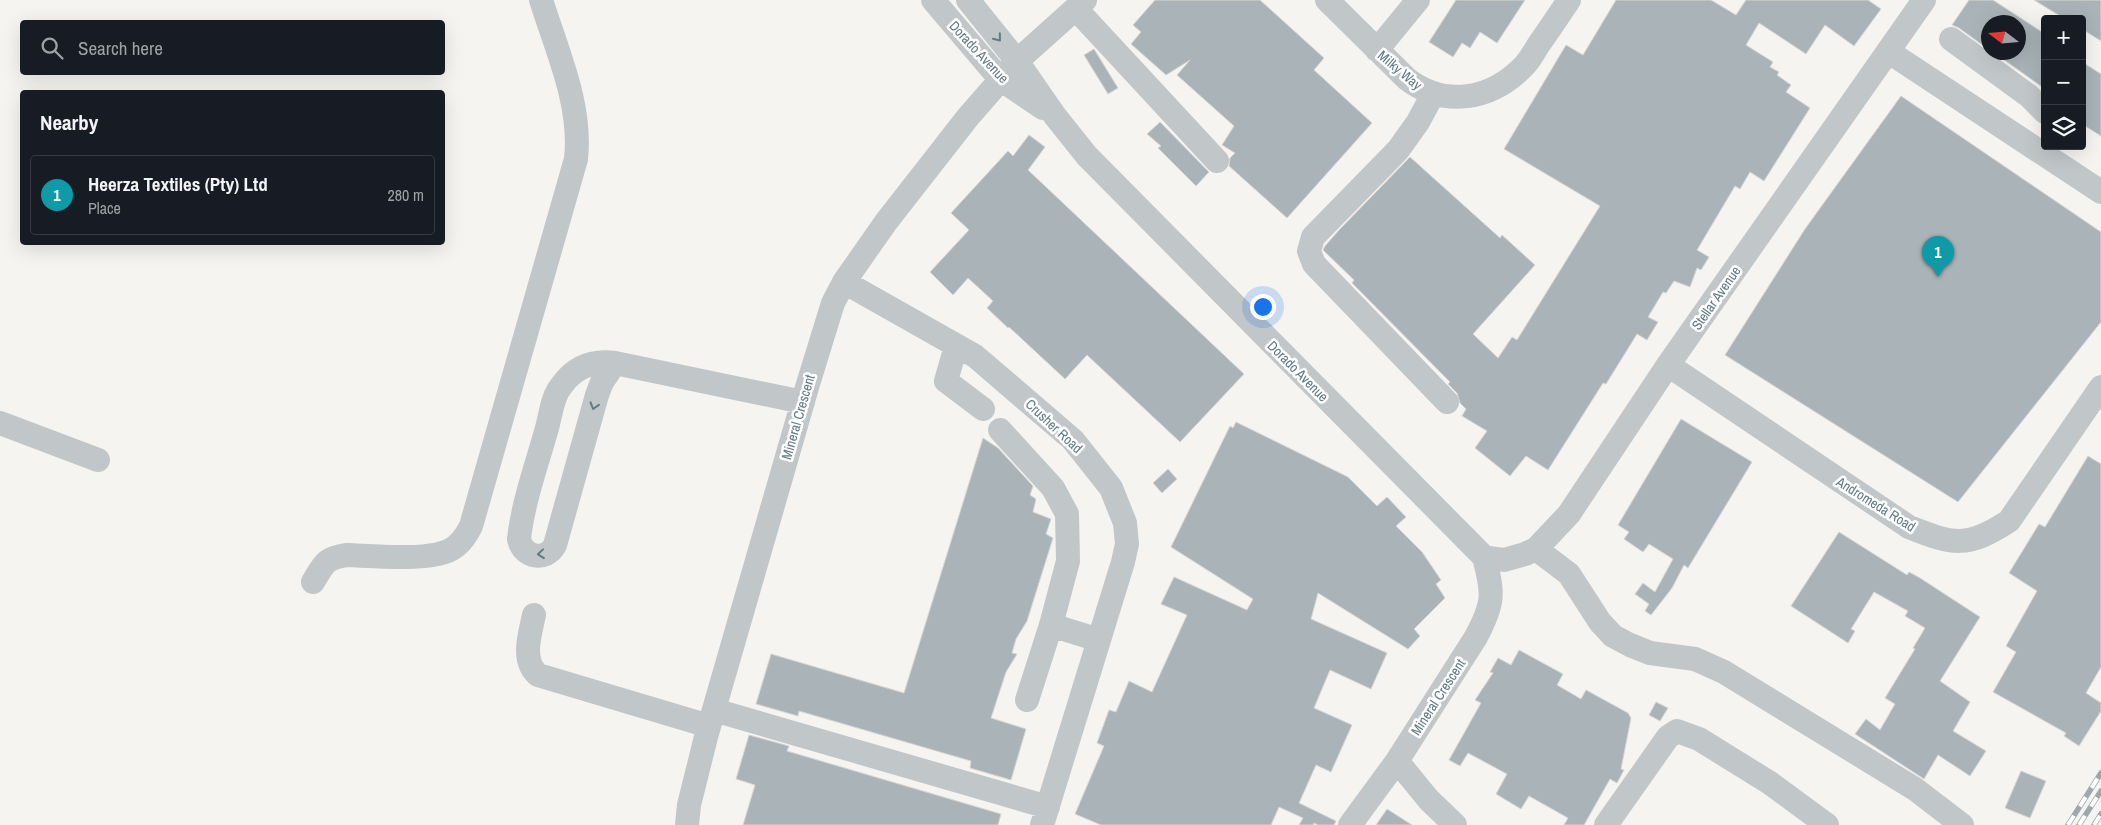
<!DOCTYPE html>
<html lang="en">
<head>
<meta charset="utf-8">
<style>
  body { margin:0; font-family:"Archivo Narrow",sans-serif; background:#20242c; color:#f1f3f6 }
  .controls { position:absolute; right:15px; top:15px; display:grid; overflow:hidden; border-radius:5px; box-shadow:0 5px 20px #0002 }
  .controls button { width:45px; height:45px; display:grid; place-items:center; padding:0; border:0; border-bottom:1px solid #363941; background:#171b24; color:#f1f3f6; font:25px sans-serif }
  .compass { position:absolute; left:1981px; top:15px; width:45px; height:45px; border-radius:50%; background:#171b24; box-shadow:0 5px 20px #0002; rotate:286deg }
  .you { position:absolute; left:1262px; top:306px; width:18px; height:18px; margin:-12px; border:4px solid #fff; border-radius:50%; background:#1a73e8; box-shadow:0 0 0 8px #1a73e833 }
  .badge { display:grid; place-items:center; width:32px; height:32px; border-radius:50%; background:#0f766e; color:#fff; font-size:16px; font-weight:700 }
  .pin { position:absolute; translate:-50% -41px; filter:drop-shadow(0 1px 2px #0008) }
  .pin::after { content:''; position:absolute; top:26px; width:18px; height:15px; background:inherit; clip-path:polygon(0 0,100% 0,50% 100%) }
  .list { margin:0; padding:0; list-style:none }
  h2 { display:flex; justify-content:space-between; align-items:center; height:65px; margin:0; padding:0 20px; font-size:21px }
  h2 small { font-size:16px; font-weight:400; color:#9ea1a6 }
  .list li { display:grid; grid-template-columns:32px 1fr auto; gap:15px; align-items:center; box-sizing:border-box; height:80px; margin:0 10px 10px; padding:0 10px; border:1px solid #363941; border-radius:5px }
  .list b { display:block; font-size:19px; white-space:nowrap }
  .list p { margin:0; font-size:16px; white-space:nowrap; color:#9ea1a6 }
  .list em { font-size:16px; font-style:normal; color:#9ea1a6 }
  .icon { flex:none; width:28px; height:28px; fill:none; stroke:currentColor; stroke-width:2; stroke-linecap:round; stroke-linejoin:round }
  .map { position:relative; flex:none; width:2101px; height:825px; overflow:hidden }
  .search { position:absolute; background:#171b24; box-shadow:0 5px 20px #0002; left:20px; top:20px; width:425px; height:55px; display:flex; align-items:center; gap:12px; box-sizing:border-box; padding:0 18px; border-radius:5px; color:#9ea1a6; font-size:19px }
  .panel { position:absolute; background:#171b24; box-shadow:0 5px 20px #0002; left:20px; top:90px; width:425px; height:155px; border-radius:5px }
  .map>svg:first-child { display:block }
  .building { fill:#aab4b8; stroke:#d6d5d3 }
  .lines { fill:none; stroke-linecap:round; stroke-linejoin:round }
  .minor { stroke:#c1c6c9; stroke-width:24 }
  .rail-casing { stroke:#9fa8ac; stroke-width:5.5 }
  .rail { stroke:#fff; stroke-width:4; stroke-dasharray:11; stroke-linecap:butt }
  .oneway { stroke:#617a84 }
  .labels { text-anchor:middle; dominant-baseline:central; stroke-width:5; stroke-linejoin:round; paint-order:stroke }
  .street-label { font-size:14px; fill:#617a84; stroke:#fff }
</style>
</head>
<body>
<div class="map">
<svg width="2101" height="825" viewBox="0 0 2101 825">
  <rect width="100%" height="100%" fill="#f5f4f0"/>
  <path class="building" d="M1155 0H1260L1324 58 1314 70 1372 123 1287 218 1229 166 1230 158 1235 153 1222 145 1234 126 1177 75 1190 60 1166 75 1131 44 1141 32 1133 25Z
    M1456 0H1525L1497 43 1480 32 1470 48 1462 43 1453 57 1429 42Z
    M1616 0H1711L1736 15 1746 0H1868L1881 9 1854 46 1825 25 1806 54 1759 23 1746 45 1773 62 1770 67 1779 72 1777 75 1791 85 1786 92 1810 108 1764 181 1750 172 1740 189 1735 186 1697 250 1709 257 1701 270 1697 268 1690 287 1674 281 1666 293 1663 292 1648 317 1658 322 1647 340 1637 334 1606 384 1603 383 1548 470 1526 456 1510 476 1475 448 1487 431 1462 416 1466 409 1460 403 1457 393 1448 384 1450 382 1352 283 1354 280 1323 250 1325 246 1340 229 1410 157 1500 238 1502 235 1535 265 1473 334 1498 358 1512 337 1517 340 1600 206 1504 149 1566 45 1583 55Z
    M1969 0H1993L2045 34V89L1993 52H2018V22H1988V49L1959 28 1952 25Z
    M2034 0H2101V41L2082 29V19H2065Z
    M1094 49 1118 88 1108 94 1084 55Z
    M2082 62 2101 74V136L2082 124Z
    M1901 96 2101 232V322L1958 502 1725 355 1805 229Z
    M1160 122 1209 172 1196 186 1158 148 1161 146 1147 134Z
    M1029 135 1045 147 1028 170 1244 374 1180 442 1087 355 1065 379 1009 327 1008 328 987 308 993 301 968 278 953 295 930 272 969 230 951 213 1008 151 1013 156Z
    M1681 419 1752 462 1688 568 1684 565 1672 588 1651 615 1645 611 1649 604 1635 594 1643 583 1655 592 1673 559 1649 544 1643 552 1624 539 1629 532 1618 525Z
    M1236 422 1348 477 1377 506 1387 497 1406 517 1396 526 1422 552 1441 580 1436 584 1445 598 1414 629 1420 636 1408 649 1318 593 1311 619 1387 653 1371 689 1330 670 1314 708 1352 725 1331 772 1316 765 1299 803 1336 821 1334 825H1318L1314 823 1313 825H1299L1303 818 1279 807 1271 825H1101L1075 814 1104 746 1097 743 1109 710 1116 712 1129 681 1152 692 1187 615 1161 604 1174 577 1247 610 1253 599 1171 547 1230 426 1233 428Z
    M983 438 998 448 1033 486 1030 495 1036 499 1033 512 1051 519 1046 534 1053 538 1027 621 1016 639 1012 653 1017 654 1006 672 991 718 1026 729 1011 780 970 768 971 761 799 711 798 716 756 704 771 654 904 693Z
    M2088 456 2101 464V667L2086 693 2101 703V711L2079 746 2064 736 2066 733 1993 692 2016 652 2006 646 2037 591 2009 573 2039 524 2045 527Z
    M1168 469 1177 479 1162 493 1153 483Z
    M1839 532 1907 575 1909 572 1920 578 1980 617 1940 681 1970 702 1953 731 1986 751 1970 776 1938 755 1924 779 1855 734 1866 719 1880 730 1895 704 1885 698 1915 649 1913 648 1925 628 1905 616 1908 611 1874 592 1851 629 1855 631 1848 643 1791 606Z
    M1519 650 1563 674 1557 685 1581 699 1586 690 1628 713 1631 718 1621 769 1624 770 1617 783 1610 779 1584 825H1564L1568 818 1529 796 1521 809 1496 794 1507 774 1468 753 1460 766 1449 760 1481 703 1475 700 1493 673 1490 672 1498 658 1511 665Z
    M1656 702 1668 708 1660 721 1649 715Z
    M749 735 789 746 787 751 1001 814 998 825H743L755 785 736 779Z
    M2021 771 2046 781 2030 818 2005 808Z
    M1387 809 1412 825H1376Z"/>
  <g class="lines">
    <path class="minor" d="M933 0 1000 79 1043 108
      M968 0 1017 61 1055 116 1087 156 1484 557C1494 594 1494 603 1476 637L1397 761 1350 825
      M1327 0 1407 79C1445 108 1491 100 1524 66 1530 60 1534 52 1539 44 1549 30 1559 15 1569 0
      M1076 9 1217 161
      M1951 39 2029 96 2045 112
      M1377 50 1418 0
      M1889 52 2101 192
      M1433 94 1418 122 1398 150 1313 237 1309 251 1314 264 1447 402
      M844 282 975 356 1073 440 1111 488 1125 523 1127 544 1123 562 1042 825
      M956 346 946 381 983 409
      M615 363 602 382 597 395 555 545C546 562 523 558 519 539 523 502 537 464 547 428 551 414 552 396 562 385 575 367 593 360 615 363L803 402
      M1668 365 1909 527C1954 545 1967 548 2009 521L2101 387
      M0 423 98 460
      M1000 430 1053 488 1067 514 1068 561 1051 625 1099 640
      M1536 549 1569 574 1600 622 1613 636 1630 645 1650 653 1695 659 1724 672 1915 789 1962 825
      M1484 557 1504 560 1525 554 1536 549 1569 514 1668 365 1924 0
      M313 582C324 564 325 558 347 555 373 556 424 561 448 551 458 547 466 536 471 526L576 159C582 105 557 51 541 0
      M534 615C530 634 521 660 538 675L709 726
      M1027 700 1051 625
      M714 710 1048 807
      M1397 761 1429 800 1455 825
      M687 825 689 805 706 737 808 384 833 303 844 282 886 222 968 117 1017 61 1085 0
      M1606 825 1668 737 1677 731 1699 739 1770 783 1827 825"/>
    <defs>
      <path id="rail" d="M2068 825 2101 773
        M2079 825 2101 791
        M2094 825 2101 814"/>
    </defs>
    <use href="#rail" class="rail-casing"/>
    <use href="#rail" class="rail"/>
  </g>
  <defs><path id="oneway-chevron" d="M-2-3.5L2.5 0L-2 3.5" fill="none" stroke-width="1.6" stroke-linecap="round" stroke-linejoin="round" transform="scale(1.25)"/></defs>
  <g class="oneway">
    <use href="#oneway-chevron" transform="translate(998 38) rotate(51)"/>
    <use href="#oneway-chevron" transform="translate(594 406) rotate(107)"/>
    <use href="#oneway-chevron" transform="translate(541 554) rotate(174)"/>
  </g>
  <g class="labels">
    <g class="street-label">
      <text transform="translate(979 52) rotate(47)">Dorado Avenue</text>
      <text transform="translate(1400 70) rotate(40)">Milky Way</text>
      <text transform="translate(1716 298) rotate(-55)">Stellar Avenue</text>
      <text transform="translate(1298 371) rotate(45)">Dorado Avenue</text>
      <text transform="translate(798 417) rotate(-74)">Mineral Crescent</text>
      <text transform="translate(1054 426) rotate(43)">Crusher Road</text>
      <text transform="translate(1876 504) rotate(32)">Andromeda Road</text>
      <text transform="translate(1438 697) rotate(-57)">Mineral Crescent</text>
    </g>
  </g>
</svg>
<div class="controls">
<button>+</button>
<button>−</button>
<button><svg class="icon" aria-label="layers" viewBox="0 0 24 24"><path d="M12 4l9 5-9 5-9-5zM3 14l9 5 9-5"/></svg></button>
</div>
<svg class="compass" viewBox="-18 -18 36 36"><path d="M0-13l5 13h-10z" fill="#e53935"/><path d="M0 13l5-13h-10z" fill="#9ea1a6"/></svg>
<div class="you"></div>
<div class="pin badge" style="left:1938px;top:277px;background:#0f9aa8">1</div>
<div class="search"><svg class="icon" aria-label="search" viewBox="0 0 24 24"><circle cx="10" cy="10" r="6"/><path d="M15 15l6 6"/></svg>Search here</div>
<section class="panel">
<h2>Nearby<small></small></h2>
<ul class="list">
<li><span class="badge" style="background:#0f9aa8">1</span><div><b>Heerza Textiles (Pty) Ltd</b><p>Place</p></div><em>280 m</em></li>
</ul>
</section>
</div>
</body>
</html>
